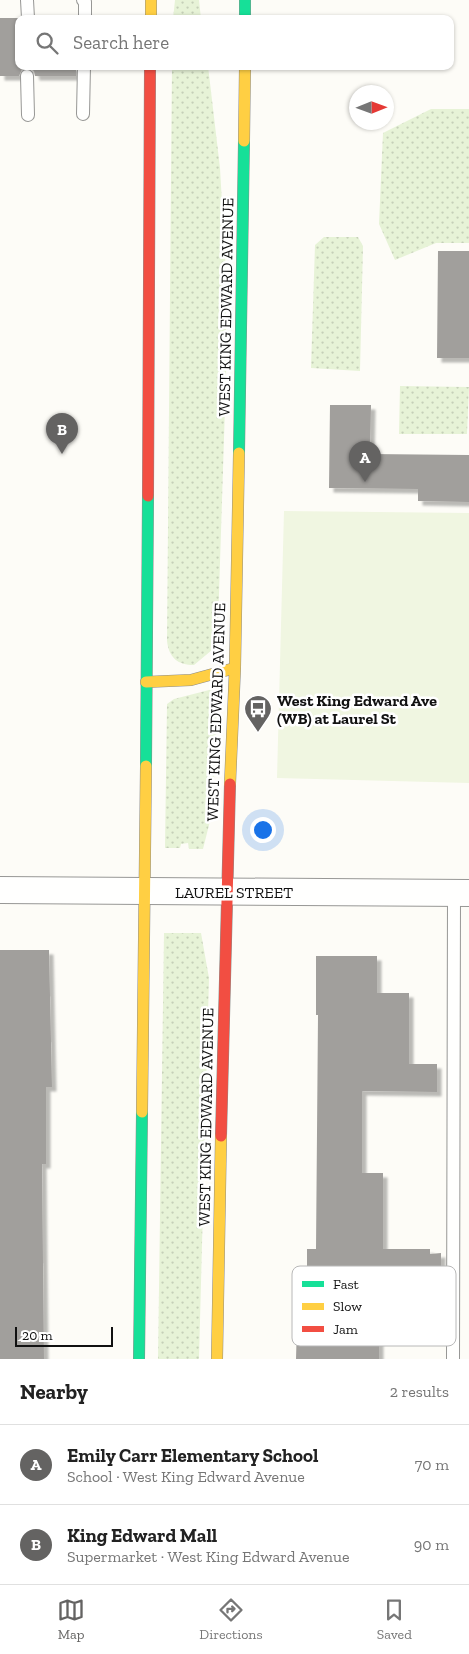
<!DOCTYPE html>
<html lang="en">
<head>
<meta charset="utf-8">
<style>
  body { margin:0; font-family:"Zilla Slab",serif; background:#f6f6f6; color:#222 }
  .compass { position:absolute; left:349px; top:85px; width:45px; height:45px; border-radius:50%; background:#fff; box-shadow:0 1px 4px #0004; rotate:89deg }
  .scale { position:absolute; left:15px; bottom:12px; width:98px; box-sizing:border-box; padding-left:5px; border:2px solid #111; border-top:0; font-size:14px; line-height:18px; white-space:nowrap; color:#111; -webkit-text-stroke:4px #fff; paint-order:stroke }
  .you { position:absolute; left:262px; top:829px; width:18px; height:18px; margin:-12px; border:4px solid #fff; border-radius:50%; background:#1a73e8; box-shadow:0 0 0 8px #1a73e833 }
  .badge { display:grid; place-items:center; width:32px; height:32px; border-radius:50%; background:#646362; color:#fff; font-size:16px; font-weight:700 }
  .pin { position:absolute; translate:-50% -41px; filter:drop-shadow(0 1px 2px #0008) }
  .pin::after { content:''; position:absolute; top:26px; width:18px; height:15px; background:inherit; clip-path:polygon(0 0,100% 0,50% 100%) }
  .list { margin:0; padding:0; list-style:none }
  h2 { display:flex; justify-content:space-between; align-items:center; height:65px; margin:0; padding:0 20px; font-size:21px }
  h2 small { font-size:16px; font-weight:400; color:#767676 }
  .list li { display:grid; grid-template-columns:32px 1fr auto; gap:15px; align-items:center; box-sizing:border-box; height:80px; padding:0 20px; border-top:1px solid #e0e0e0 }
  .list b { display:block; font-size:19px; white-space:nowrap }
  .list p { margin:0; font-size:16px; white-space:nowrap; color:#767676 }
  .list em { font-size:16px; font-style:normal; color:#767676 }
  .icon { flex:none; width:28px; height:28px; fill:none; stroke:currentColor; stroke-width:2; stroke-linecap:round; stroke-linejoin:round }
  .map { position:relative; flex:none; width:469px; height:1359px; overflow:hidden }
  .search { position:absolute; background:#fff; box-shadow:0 1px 4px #0004; left:15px; right:15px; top:15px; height:55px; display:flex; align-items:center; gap:12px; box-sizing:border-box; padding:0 18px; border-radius:10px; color:#767676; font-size:19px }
  .sheet { height:225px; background:#fff }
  nav { display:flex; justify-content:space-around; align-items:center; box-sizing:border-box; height:70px; border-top:1px solid #e0e0e0; background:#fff; font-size:14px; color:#767676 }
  nav a { display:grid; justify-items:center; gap:2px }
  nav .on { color:#646362 }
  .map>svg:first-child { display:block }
  .grass { fill:url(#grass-dots) }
  .pitch { fill:#f0f6e1 }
  .building { fill:#a19f9c; filter:url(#shadow) }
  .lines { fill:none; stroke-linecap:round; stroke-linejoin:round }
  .lane-casing { stroke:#979795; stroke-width:14 }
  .street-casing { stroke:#979795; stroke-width:28 }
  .fast-casing { stroke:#8e8d8b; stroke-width:12 }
  .slow-casing { stroke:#8e8d8b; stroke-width:12 }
  .jam-casing { stroke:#8e8d8b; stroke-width:12 }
  .lane { stroke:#fffffe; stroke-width:12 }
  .street { stroke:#fffffe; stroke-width:26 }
  .fast { stroke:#16e098; stroke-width:11 }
  .slow { stroke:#ffcf43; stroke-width:11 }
  .jam { stroke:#f24e42; stroke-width:11 }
  .labels { text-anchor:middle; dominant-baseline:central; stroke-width:5; stroke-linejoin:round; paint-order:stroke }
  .street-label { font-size:16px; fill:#111; stroke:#fff }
  .poi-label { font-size:16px; font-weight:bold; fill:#111; stroke:#fff; text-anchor:start }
  .key { fill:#fff; stroke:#b8b8b8; stroke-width:1 }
  .key-label { font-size:14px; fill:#111 }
</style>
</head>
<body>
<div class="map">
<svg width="469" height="1359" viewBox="0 0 469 1359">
  <defs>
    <pattern id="grass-dots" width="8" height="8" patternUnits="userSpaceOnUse" patternTransform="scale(1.25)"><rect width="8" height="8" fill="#e7f3d7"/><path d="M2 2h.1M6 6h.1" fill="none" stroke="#c5cfb8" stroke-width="1.8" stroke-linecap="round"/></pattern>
    <filter id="shadow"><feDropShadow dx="4.5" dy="4.5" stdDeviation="1" flood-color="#0004"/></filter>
  </defs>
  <rect width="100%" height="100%" fill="#fdfcf7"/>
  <path class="grass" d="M175 0H199L201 19H173Z
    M172 66H208L220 168 226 273V376L218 625 212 650 194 665C178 665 169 658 167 641Z
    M431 109H469V243H436L395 260 379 224 383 133Z
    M324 237H358L363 246 360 371 311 368 315 245Z
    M400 386 469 387 467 434H399Z
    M213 689 217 694 213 809 203 849H189L188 843 181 844 180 848H165L167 704 174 699Z
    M164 933H201L209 978 199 1359H158Z"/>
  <path class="pitch" d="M284 511 469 513V783L277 778Z"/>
  <path class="building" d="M0 18H20L19 66H76V76H35L34 71 27 68 22 69 19 76H0Z
    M438 251H469V358H437Z
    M330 405H371L370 454 469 455V502L418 501V489L329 488Z
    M0 950H49L52 1087H46V1164H42L44 1359H0Z
    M316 956H377V993H409V1064H437V1092L362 1091V1173H383V1249H430V1254L441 1253V1293H433V1306H379V1359H296L297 1324H307V1249H316L318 1015H316Z"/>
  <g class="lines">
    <defs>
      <path id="lane" d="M27 0 28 18
        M83 0 85 2V19
        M27 76 28 115
        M83 114 84 66
        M453 1359 454 893"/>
      <path id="street" d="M0 890 469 893"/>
      <path id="fast" d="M245 0V19
        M239 453 244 141
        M146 766 148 496
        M139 1359 142 1112"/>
      <path id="slow" d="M151 0V19
        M244 141 245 66
        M146 682 191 680 235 668
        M230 784 235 668 239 453
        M142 1112 146 766
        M217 1359 221 1136"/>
      <path id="jam" d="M148 496 150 66
        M221 1136 230 784"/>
    </defs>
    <use href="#lane" class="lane-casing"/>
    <use href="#street" class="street-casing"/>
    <use href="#fast" class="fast-casing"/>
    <use href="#slow" class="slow-casing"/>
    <use href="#jam" class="jam-casing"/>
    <use href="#lane" class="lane"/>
    <use href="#street" class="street"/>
    <use href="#fast" class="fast"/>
    <use href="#slow" class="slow"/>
    <use href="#jam" class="jam"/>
  </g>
  <defs>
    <symbol id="bus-pin" viewBox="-11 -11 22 30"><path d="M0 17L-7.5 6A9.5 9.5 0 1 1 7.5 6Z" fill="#646362" stroke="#fff"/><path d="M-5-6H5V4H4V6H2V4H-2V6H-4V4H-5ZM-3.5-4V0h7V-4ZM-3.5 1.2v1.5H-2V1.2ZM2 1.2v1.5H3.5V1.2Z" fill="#fff"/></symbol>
  </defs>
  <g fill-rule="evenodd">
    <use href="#bus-pin" x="242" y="693" width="32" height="43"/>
  </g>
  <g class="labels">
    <g class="street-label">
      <text transform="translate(226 307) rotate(-89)">WEST KING EDWARD AVENUE</text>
      <text transform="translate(216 712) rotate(-88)">WEST KING EDWARD AVENUE</text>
      <text x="234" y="892">LAUREL STREET</text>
      <text transform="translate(206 1117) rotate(-89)">WEST KING EDWARD AVENUE</text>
    </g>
    <g class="poi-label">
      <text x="277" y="700">West King Edward Ave<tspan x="277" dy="18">(WB) at Laurel St</tspan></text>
    </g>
  </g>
  <rect x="292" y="1266" width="164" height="80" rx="8" class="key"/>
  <rect x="302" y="1281" width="22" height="6" fill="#16e098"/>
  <rect x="302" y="1303" width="22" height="7" fill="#ffcf43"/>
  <rect x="302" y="1326" width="22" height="6" fill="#f24e42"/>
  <g class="key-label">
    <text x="333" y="1289">Fast</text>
    <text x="333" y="1311">Slow</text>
    <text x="333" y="1334">Jam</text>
  </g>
</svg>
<svg class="compass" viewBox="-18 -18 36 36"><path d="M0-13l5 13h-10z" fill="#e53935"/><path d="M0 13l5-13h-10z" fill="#767676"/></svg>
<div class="scale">20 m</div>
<div class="you"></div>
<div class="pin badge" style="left:365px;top:482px">A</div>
<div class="pin badge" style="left:62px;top:454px">B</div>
<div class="search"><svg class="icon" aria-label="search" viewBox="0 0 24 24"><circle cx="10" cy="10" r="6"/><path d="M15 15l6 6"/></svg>Search here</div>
</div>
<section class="sheet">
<h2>Nearby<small>2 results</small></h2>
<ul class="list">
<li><span class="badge">A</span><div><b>Emily Carr Elementary School</b><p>School · West King Edward Avenue</p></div><em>70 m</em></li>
<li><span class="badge">B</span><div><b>King Edward Mall</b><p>Supermarket · West King Edward Avenue</p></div><em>90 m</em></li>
</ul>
</section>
<nav>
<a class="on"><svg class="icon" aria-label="map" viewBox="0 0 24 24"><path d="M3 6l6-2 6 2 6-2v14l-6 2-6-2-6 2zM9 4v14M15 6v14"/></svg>Map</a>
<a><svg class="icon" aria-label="directions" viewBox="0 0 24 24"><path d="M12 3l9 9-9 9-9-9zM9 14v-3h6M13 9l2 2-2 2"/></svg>Directions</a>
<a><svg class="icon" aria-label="saved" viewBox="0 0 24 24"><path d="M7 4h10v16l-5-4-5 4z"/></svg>Saved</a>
</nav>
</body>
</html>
